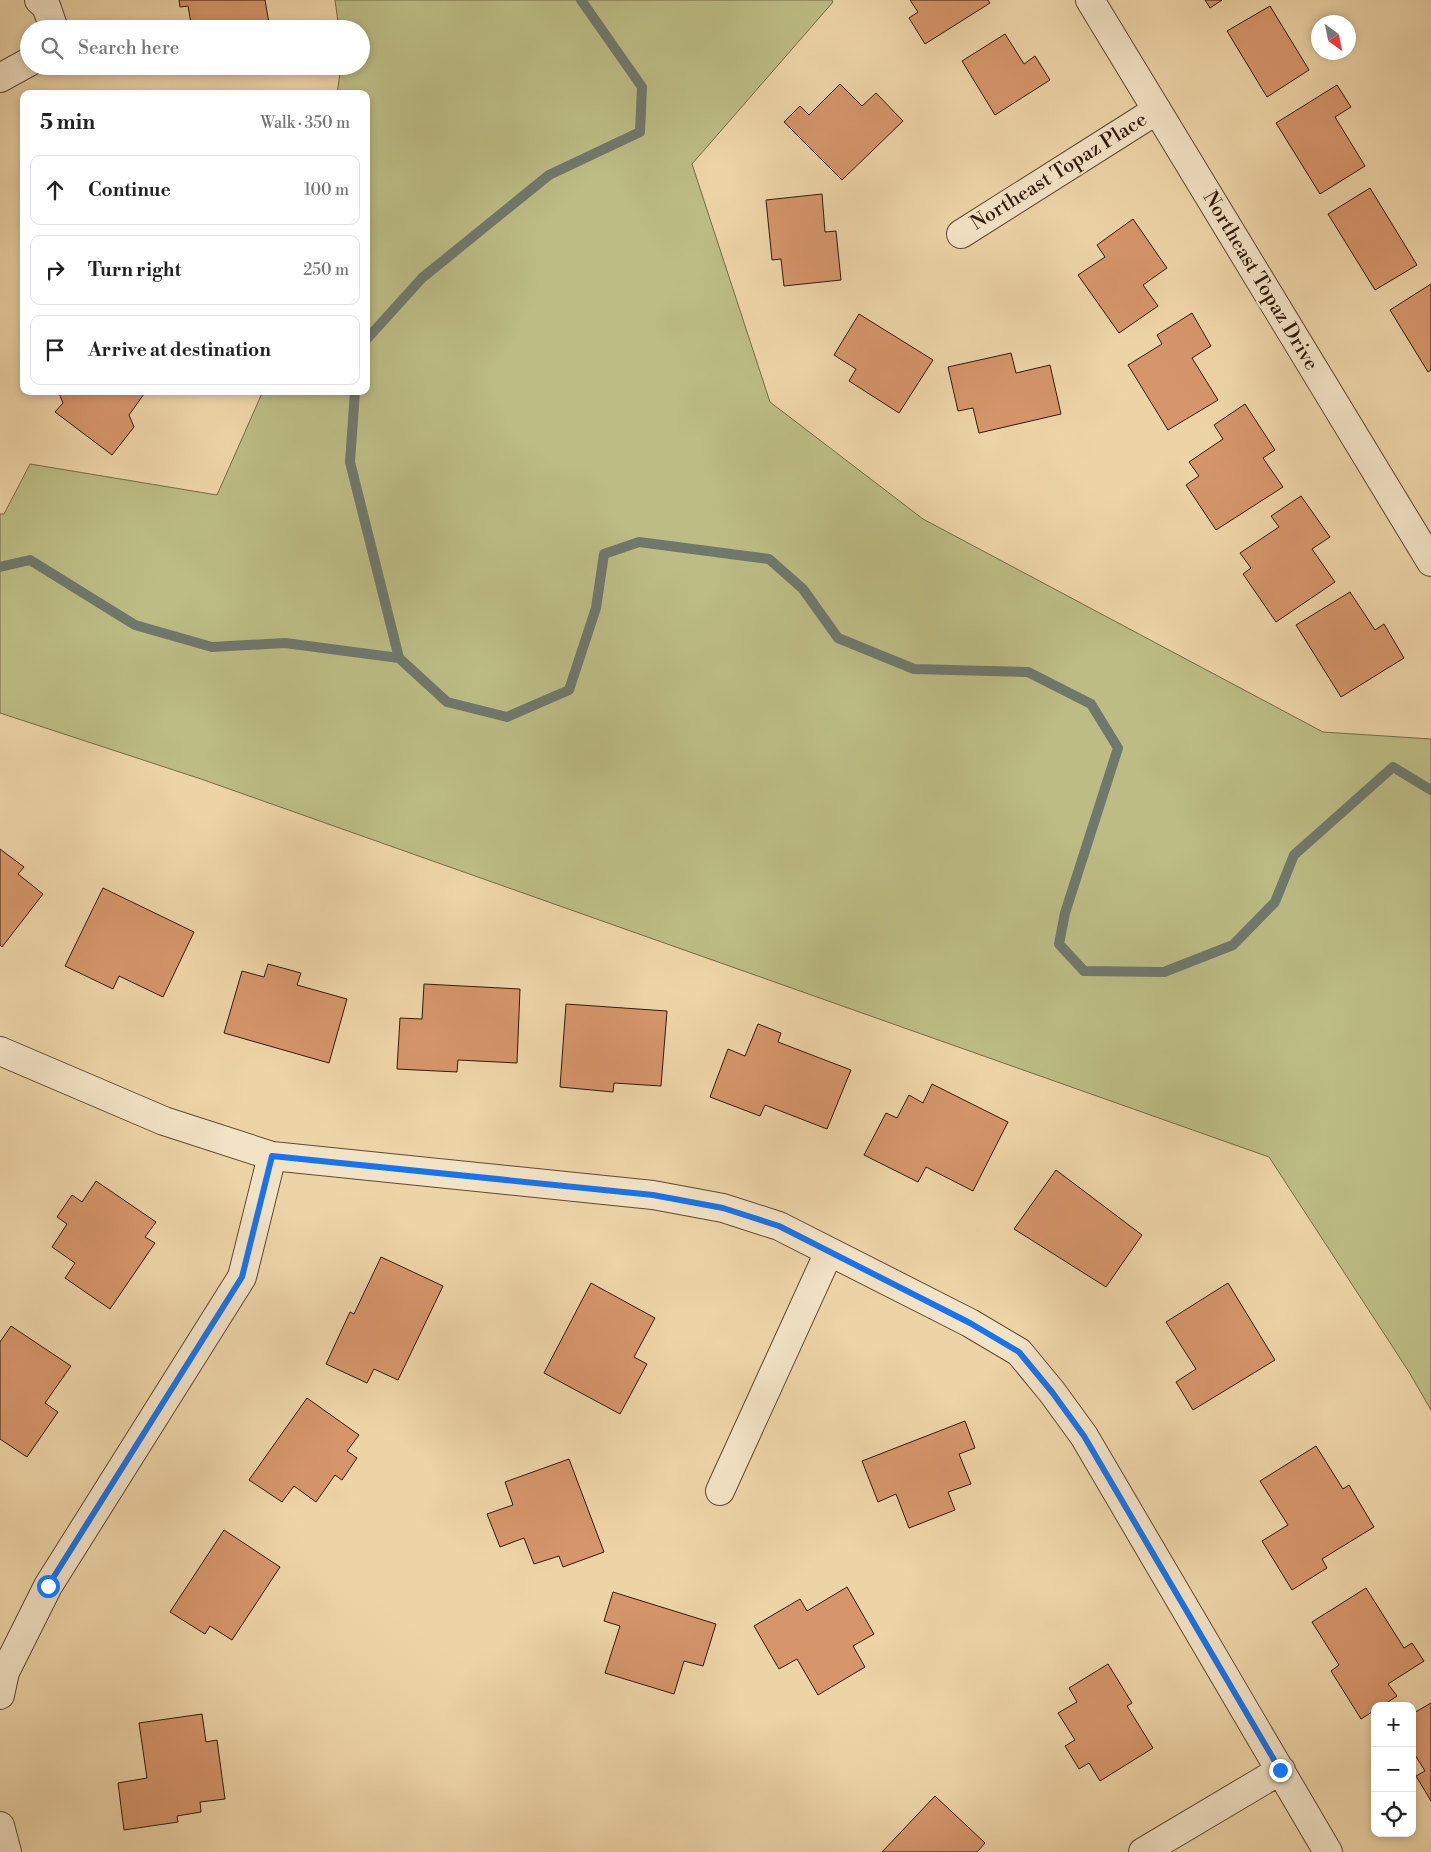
<!DOCTYPE html>
<html lang="en">
<head>
<meta charset="utf-8">
<style>
  body { margin:0; font-family:"Libre Bodoni",serif; background:#f6f6f6; color:#222 }
  .controls { position:absolute; right:15px; bottom:15px; display:grid; overflow:hidden; border-radius:10px; box-shadow:0 2px 8px #0003 }
  .controls button { width:45px; height:45px; display:grid; place-items:center; padding:0; border:0; border-bottom:1px solid #e0e0e0; background:#fff; color:#222; font:25px sans-serif }
  .compass { position:absolute; left:1311px; top:15px; width:45px; height:45px; border-radius:50%; background:#fff; box-shadow:0 2px 8px #0003; rotate:147deg }
  .stop { position:absolute; width:15px; height:15px; margin:-11px; border:4px solid #1a73e8; border-radius:50%; background:#fff }
  .stop.end { background:#1a73e8; border-color:#fff; box-shadow:0 1px 5px #0008 }
  .list { margin:0; padding:0; list-style:none }
  h2 { display:flex; justify-content:space-between; align-items:center; height:65px; margin:0; padding:0 20px; font-size:21px }
  h2 small { font-size:16px; font-weight:400; color:#767676 }
  .list li { display:grid; grid-template-columns:32px 1fr auto; gap:15px; align-items:center; box-sizing:border-box; height:70px; margin:0 10px 10px; padding:0 10px; border:1px solid #e0e0e0; border-radius:10px }
  .list b { display:block; font-size:19px; white-space:nowrap }
  .list em { font-size:16px; font-style:normal; color:#767676 }
  .icon { flex:none; width:28px; height:28px; fill:none; stroke:currentColor; stroke-width:2; stroke-linecap:round; stroke-linejoin:round }
  .map { position:relative; flex:none; width:1431px; height:1852px; overflow:hidden }
  .search { position:absolute; background:#fff; box-shadow:0 2px 8px #0003; left:20px; top:20px; width:350px; height:55px; display:flex; align-items:center; gap:12px; box-sizing:border-box; padding:0 18px; border-radius:28px; color:#767676; font-size:19px }
  .panel { position:absolute; background:#fff; box-shadow:0 2px 8px #0003; left:20px; top:90px; width:350px; height:305px; border-radius:10px }
  .map>svg:first-child { display:block }
  .green { fill:#bcbc84; stroke:#766a48 }
  .lines { fill:none; stroke-linecap:round; stroke-linejoin:round }
  .stream { stroke:#70786d; stroke-width:10 }
  .building { fill:#d6956b; stroke:#31190c }
  .street-casing { stroke:#604833; stroke-width:30 }
  .street { stroke:#f3e3c6; stroke-width:28 }
  .route { stroke:#1a73e8; stroke-width:6 }
  .labels { text-anchor:middle; dominant-baseline:central; stroke-width:4.5; stroke-linejoin:round; paint-order:stroke }
  .street-label { font-size:20px; fill:#31190c; stroke:#f3e3c6 }
</style>
</head>
<body>
<div class="map">
<svg width="1431" height="1852" viewBox="0 0 1431 1852">
  <rect width="100%" height="100%" fill="#edd4a7"/>
  <filter id="stains"><feTurbulence type="fractalNoise" baseFrequency=".004" numOctaves="4"/><feColorMatrix values="0 0 0 0 .2 0 0 0 0 .09 0 0 0 0 .02 0 0 0 .5 -.17"/></filter>
  <radialGradient id="worn" r=".72"><stop offset=".6" stop-color="#630" stop-opacity="0"/><stop offset="1" stop-color="#630" stop-opacity=".3"/></radialGradient>
  <path class="green" d="M335 0H832L833 2 692 164 770 402 923 519 1323 732 1431 739V1410L1409 1372 1269 1157 201 779 0 713V514H4L30 464 217 495 263 391H366V94H337L341 66H361V29H339Z"/>
  <g class="lines">
    <path class="stream" d="M366 340 422 278 549 175 640 132 642 87 581 0
      M355 391 350 462 399 658 447 702 507 717 569 690 596 608 604 554 639 542 769 559 803 589 838 638 914 669 1028 672 1091 704 1118 748 1065 913 1059 944 1084 971 1164 972 1233 945 1275 902 1294 855 1393 767 1431 790
      M0 567 30 560 135 625 212 647 285 643 399 658"/>
  </g>
  <path class="building" d="M179 0H265L270 29H192L188 6 180 7Z
    M910 0H988L990 3 925 44 909 18 918 12Z
    M1205 0H1222L1210 8Z
    M1270 6 1309 70 1267 97 1227 31Z
    M1005 34 1024 64 1035 56 1050 80 995 115 962 61Z
    M840 84 862 106 876 93 903 121 842 180 784 122 800 106 809 115Z
    M1337 85 1351 107 1335 117 1365 166 1320 194 1276 123Z
    M1370 188 1417 265 1375 290 1328 214Z
    M822 194 825 232 836 231 841 280 784 286 781 259 772 260 766 200Z
    M1133 219 1167 268 1143 285 1158 306 1119 333 1078 275 1105 257 1097 245Z
    M1431 284V370L1428 372 1390 310Z
    M1192 313 1211 346 1192 358 1218 400 1168 430 1128 365 1162 344 1157 335Z
    M859 314 933 360 899 413 849 381 856 369 834 355Z
    M1011 353 1016 373 1050 365 1061 414 979 433 973 408 958 411 948 367Z
    M58 391H152L144 394 129 415 134 427 112 455 55 412 63 403Z
    M1245 404 1275 450 1263 458 1283 487 1216 530 1186 485 1199 476 1189 462 1223 439 1214 425Z
    M1301 496 1330 537 1312 549 1335 582 1276 622 1243 574 1251 568 1240 553 1279 527 1271 516Z
    M1350 592 1375 630 1384 624 1404 658 1341 697 1296 625Z
    M0 849 24 867 18 874 43 894 2 947 0 945Z
    M103 888 194 932 163 997 119 976 113 989 65 966Z
    M268 964 301 973 297 985 347 999 329 1063 224 1033 242 971 264 977Z
    M424 984 520 989 517 1063 458 1060 457 1072 397 1069 400 1018 422 1019Z
    M566 1004 667 1011 661 1086 614 1083 613 1092 560 1087Z
    M758 1024 781 1033 778 1042 851 1070 827 1129 765 1105 760 1116 710 1097 728 1049 745 1056Z
    M932 1084 1008 1122 973 1191 926 1167 918 1182 864 1155 886 1113 897 1118 909 1095 923 1103Z
    M1056 1170 1142 1235 1106 1287 1014 1229Z
    M96 1181 156 1222 145 1237 155 1243 110 1309 65 1278 75 1263 52 1247 67 1224 57 1217 72 1195 82 1202Z
    M381 1257 443 1286 398 1380 374 1369 367 1383 326 1364 350 1312 354 1314Z
    M591 1283 655 1318 634 1357 647 1364 620 1414 544 1373Z
    M1228 1283 1275 1360 1193 1410 1176 1382 1196 1369 1166 1322Z
    M11 1326 71 1366 45 1403 58 1412 27 1457 0 1439V1342Z
    M307 1398 359 1435 347 1451 357 1458 342 1480 335 1475 316 1502 294 1486 282 1502 249 1480Z
    M965 1421 975 1448 959 1454 971 1484 948 1492 955 1510 909 1528 896 1494 878 1502 862 1461Z
    M1316 1446 1343 1489 1349 1485 1374 1527 1322 1559 1327 1568 1292 1590 1262 1541 1288 1525 1260 1481Z
    M569 1459 604 1552 563 1567 559 1556 534 1564 524 1538 500 1547 487 1514 513 1505 505 1482Z
    M224 1530 280 1567 232 1640 210 1626 205 1634 170 1612Z
    M847 1587 874 1634 853 1646 865 1667 818 1695 797 1659 779 1669 754 1626 800 1599 807 1611Z
    M1366 1588 1404 1648 1412 1643 1424 1661 1388 1684 1397 1696 1382 1706H1375V1710L1361 1719 1331 1671 1339 1665 1312 1622Z
    M613 1592 716 1624 703 1666 684 1661 674 1694 605 1673 620 1626 604 1621Z
    M1108 1664 1132 1703 1127 1706 1153 1748 1100 1781 1089 1763 1079 1769 1065 1746 1075 1740 1058 1713 1077 1702 1069 1688Z
    M1431 1703V1801L1416 1776 1425 1771 1412 1750V1714Z
    M202 1714 206 1742 217 1740 225 1799 200 1802 201 1812 177 1816 178 1822 124 1830 118 1783 147 1778 139 1723Z
    M935 1796 985 1843 977 1852H882Z"/>
  <g class="lines">
    <defs>
      <path id="street" d="M39 0 46 6 53 26 52 29
        M1090 0 1431 562
        M0 78 29 62
        M961 234 1157 110
        M0 1051 164 1121 272 1156 653 1195 723 1208 779 1226 970 1323 1019 1352 1052 1392 1084 1436 1328 1852
        M720 1491 829 1252
        M0 1695 5 1672 48 1586 242 1277 272 1156
        M0 1826 7 1852
        M1143 1852 1281 1770"/>
    </defs>
    <use href="#street" class="street-casing"/>
    <use href="#street" class="street"/>
  </g>
  <g class="lines">
    <path class="route" d="M48 1586 242 1277 272 1156 653 1195 723 1208 779 1226 970 1323 1019 1352 1052 1392 1084 1436 1280 1770"/>
  </g>
  <g class="labels">
    <g class="street-label">
      <text transform="translate(1059 172) rotate(-32)">Northeast Topaz Place</text>
      <text transform="translate(1260 281) rotate(59)">Northeast Topaz Drive</text>
    </g>
  </g>
  <rect width="100%" height="100%" filter="url(#stains)"/>
  <rect width="100%" height="100%" fill="url(#worn)"/>
</svg>
<div class="controls">
<button>+</button>
<button>−</button>
<button><svg class="icon" aria-label="locate" viewBox="0 0 24 24"><circle cx="12" cy="12" r="6"/><path d="M12 2v4M12 18v4M2 12h4M18 12h4"/></svg></button>
</div>
<svg class="compass" viewBox="-18 -18 36 36"><path d="M0-13l5 13h-10z" fill="#e53935"/><path d="M0 13l5-13h-10z" fill="#767676"/></svg>
<div class="stop" style="left:48px;top:1586px"></div>
<div class="stop end" style="left:1280px;top:1770px"></div>
<div class="search"><svg class="icon" aria-label="search" viewBox="0 0 24 24"><circle cx="10" cy="10" r="6"/><path d="M15 15l6 6"/></svg>Search here</div>
<section class="panel">
<h2>5 min<small>Walk · 350 m</small></h2>
<ul class="list">
<li><svg class="icon" aria-label="ahead" viewBox="0 0 24 24"><path d="M12 20V5M6 11l6-6 6 6"/></svg><div><b>Continue</b></div><em>100 m</em></li>
<li><svg class="icon" aria-label="right" viewBox="0 0 24 24"><path d="M7 20v-9h11M14 6l5 5-5 5"/></svg><div><b>Turn right</b></div><em>250 m</em></li>
<li><svg class="icon" aria-label="arrive" viewBox="0 0 24 24"><path d="M6 21V4h12l-3 4 3 4H6"/></svg><div><b>Arrive at destination</b></div></li>
</ul>
</section>
</div>
</body>
</html>
